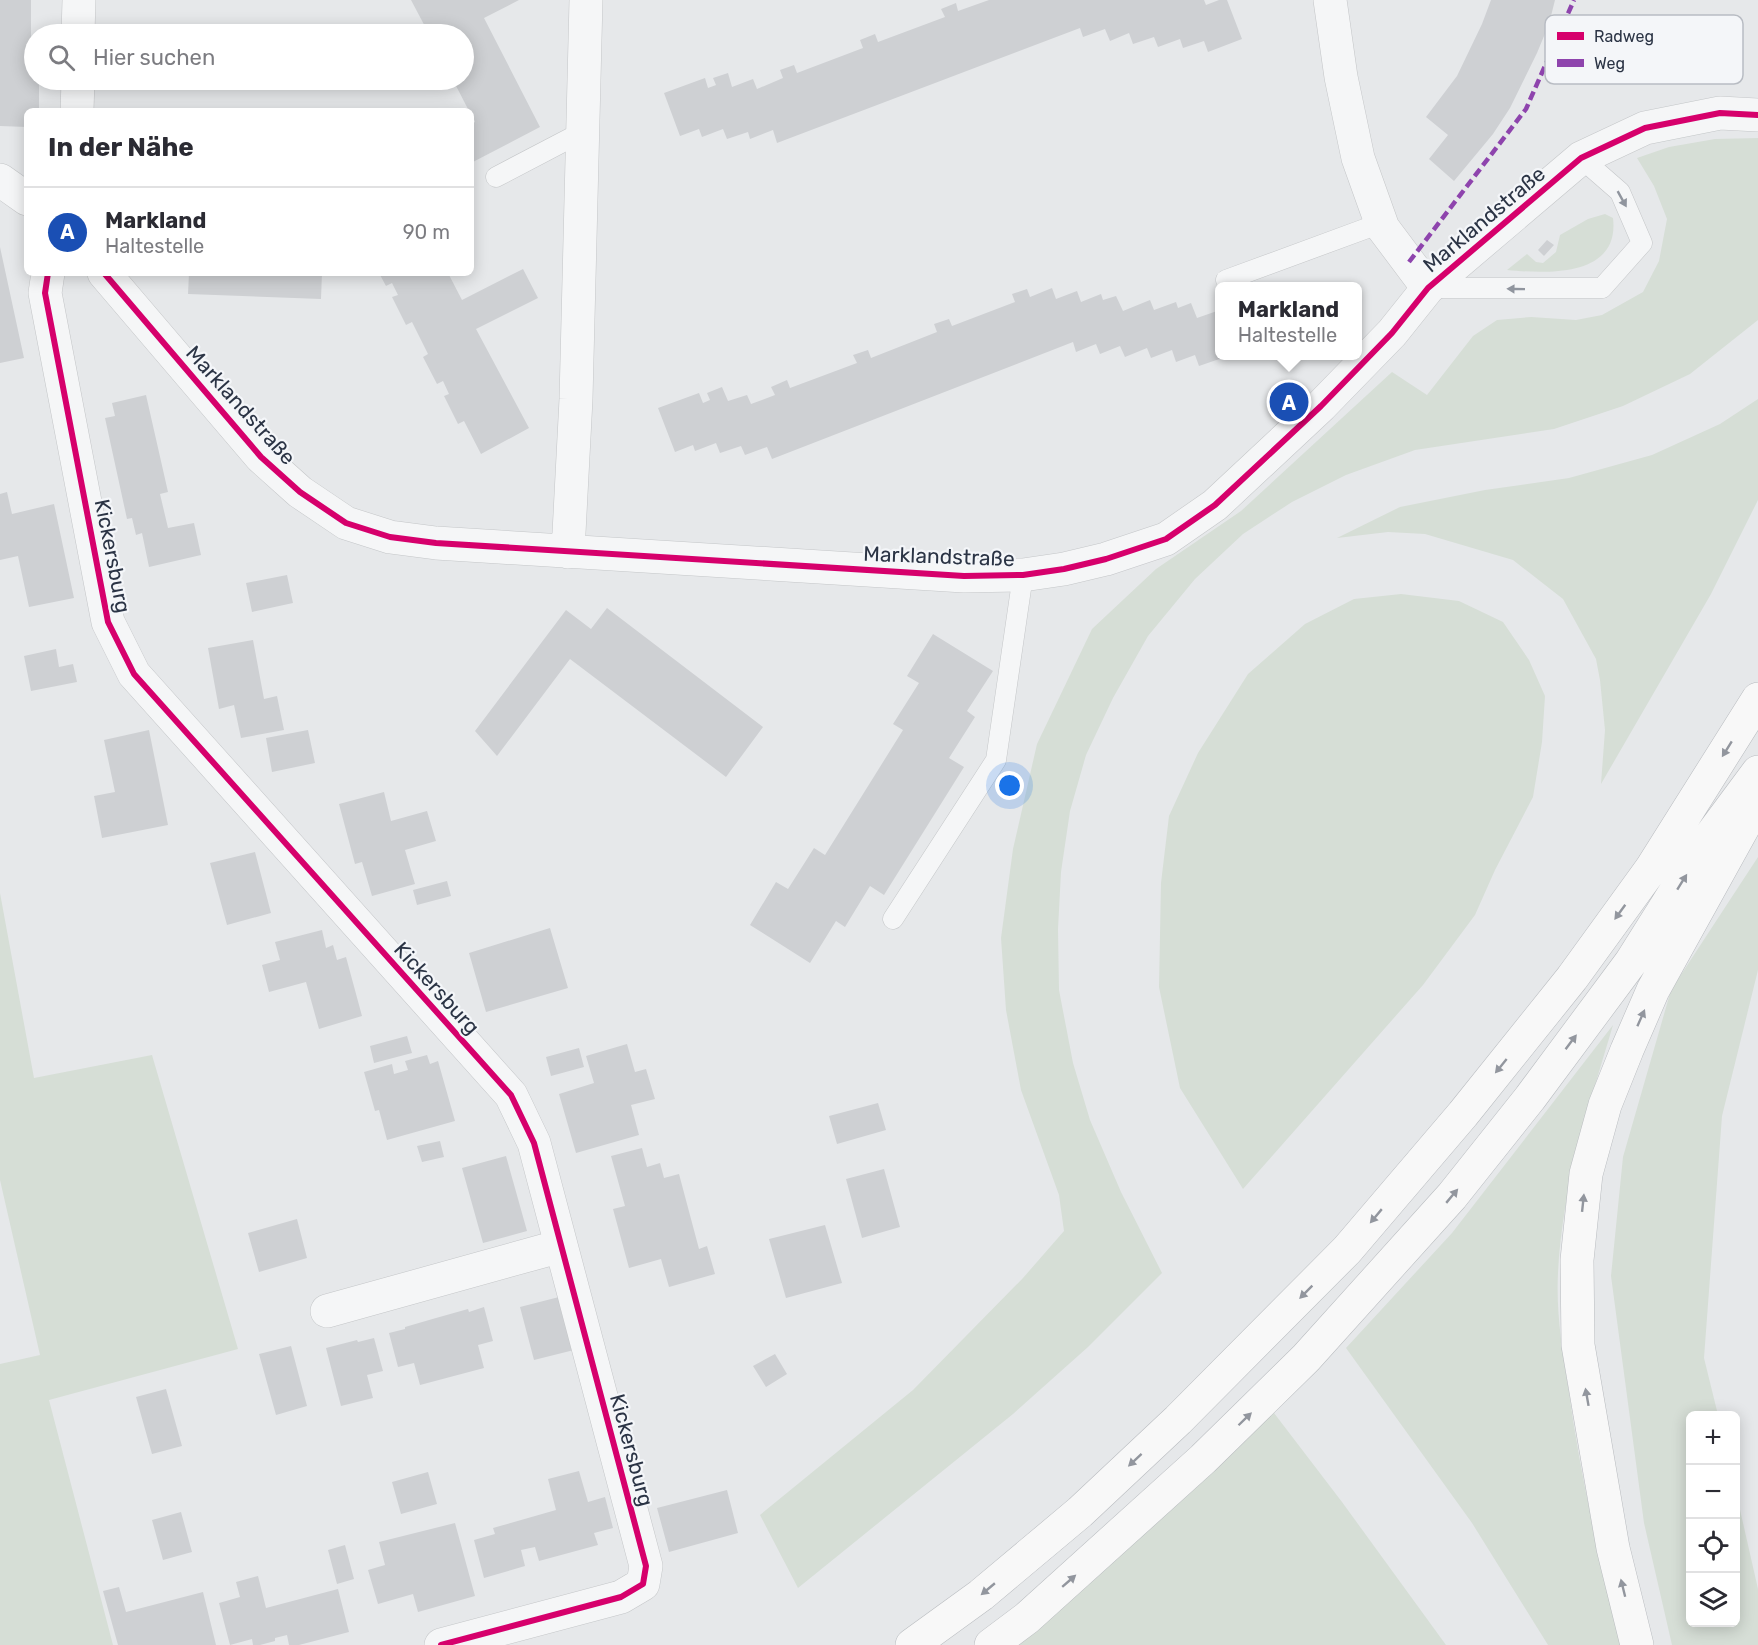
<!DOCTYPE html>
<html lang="de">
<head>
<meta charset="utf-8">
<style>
  body { margin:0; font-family:Rubik,sans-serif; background:#f2f2f3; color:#2b2b33 }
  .controls { position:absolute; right:18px; bottom:18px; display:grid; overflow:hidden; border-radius:9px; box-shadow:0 3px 15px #0003 }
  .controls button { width:54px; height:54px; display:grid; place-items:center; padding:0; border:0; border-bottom:2px solid #e1e1e2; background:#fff; color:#2b2b33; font:30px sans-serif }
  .you { position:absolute; left:1010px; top:786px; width:21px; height:21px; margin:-15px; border:4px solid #fff; border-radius:50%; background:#1a73e8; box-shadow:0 0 0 9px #1a73e833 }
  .badge { display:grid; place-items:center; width:39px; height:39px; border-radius:50%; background:#ea580c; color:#fff; font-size:20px; font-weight:700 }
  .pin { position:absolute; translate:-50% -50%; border:3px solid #fff; box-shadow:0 2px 6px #0006 }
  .popup { position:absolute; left:1215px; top:282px; width:147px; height:78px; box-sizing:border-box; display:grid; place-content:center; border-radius:9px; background:#fff; filter:drop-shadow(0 2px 4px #0005); font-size:20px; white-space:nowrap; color:#7c7c81 }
  .popup b { font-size:22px; color:#2b2b33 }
  .popup::after { content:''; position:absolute; left:50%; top:100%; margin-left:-12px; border:12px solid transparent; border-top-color:#fff }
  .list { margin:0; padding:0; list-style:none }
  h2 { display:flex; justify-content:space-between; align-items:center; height:78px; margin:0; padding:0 24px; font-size:26px }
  h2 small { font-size:20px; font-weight:400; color:#7c7c81 }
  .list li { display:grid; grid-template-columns:39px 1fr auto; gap:18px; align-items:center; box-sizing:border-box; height:90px; padding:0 24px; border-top:2px solid #e1e1e2 }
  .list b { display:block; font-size:22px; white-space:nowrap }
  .list p { margin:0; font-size:20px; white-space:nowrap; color:#7c7c81 }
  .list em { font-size:20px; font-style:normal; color:#7c7c81 }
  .icon { flex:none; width:33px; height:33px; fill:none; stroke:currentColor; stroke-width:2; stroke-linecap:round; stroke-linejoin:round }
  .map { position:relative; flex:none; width:1758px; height:1645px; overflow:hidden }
  .search { position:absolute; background:#fff; box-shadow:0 3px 15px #0003; left:24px; top:24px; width:450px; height:66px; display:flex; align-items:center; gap:15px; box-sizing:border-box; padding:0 21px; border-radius:33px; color:#7c7c81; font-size:22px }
  .panel { position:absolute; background:#fff; box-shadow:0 3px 15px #0003; left:24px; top:108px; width:450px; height:168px; border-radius:9px }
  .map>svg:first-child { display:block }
  .green { fill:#d6ded6 }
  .building { fill:#ced0d3 }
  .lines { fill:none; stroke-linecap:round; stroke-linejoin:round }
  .service-casing { stroke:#c4c6c8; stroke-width:21 }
  .minor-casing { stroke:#c4c6c8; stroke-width:34 }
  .motorway-casing { stroke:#b8bbbf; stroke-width:34 }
  .service { stroke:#f5f6f7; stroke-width:20 }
  .minor { stroke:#f5f6f7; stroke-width:33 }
  .motorway { stroke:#f8f8f8; stroke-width:33 }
  .quiet { stroke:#8e44ad; stroke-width:4.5; stroke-dasharray:9 4.5; stroke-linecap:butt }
  .cycleway-casing { stroke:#f4f6f9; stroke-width:10 }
  .cycleway { stroke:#d6006c; stroke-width:6 }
  .oneway { fill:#90959e }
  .oneway2 { fill:#92969e }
  .labels { text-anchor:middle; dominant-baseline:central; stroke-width:4.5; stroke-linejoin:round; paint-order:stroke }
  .street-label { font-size:21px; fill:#2b3445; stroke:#f4f6f9 }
  .key { fill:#f4f6f9; stroke:#b8bcc3; stroke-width:1.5 }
  .key-label { font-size:16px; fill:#2b3445 }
</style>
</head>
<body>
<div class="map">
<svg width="1758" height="1645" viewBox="0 0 1758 1645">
  <rect width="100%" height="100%" fill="#e6e8ea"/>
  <path class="green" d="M1758 138V320L1690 374 1623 406 1554 429 1415 450 1346 475 1292 502 1243 534 1195 579 1148 636 1113 698 1086 755 1070 811 1061 872 1058 929 1059 990 1073 1063 1090 1120 1121 1192 1162 1273 1088 1347 1013 1414 798 1588 760 1515 913 1390 1023 1278 1064 1231 1059 1195 1021 1090 1006 1010 1001 938 1013 849 1037 744 1092 629 1156 569 1241 511 1392 372 1427 395 1473 336 1497 320 1531 317 1576 320 1602 315 1643 292 1659 261 1667 219 1654 186 1637 158 1669 147 1715 139Z
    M1605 214 1613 218C1620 277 1548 274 1507 270L1527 254 1536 262 1543 263 1556 252 1560 235 1588 219Z
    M1758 399V500L1711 594 1601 784 1605 730 1600 680 1596 659 1563 599 1513 560 1425 534 1388 532 1337 538 1400 507 1485 490 1569 478 1652 455 1720 424Z
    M1401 594 1459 601 1503 622 1529 660 1545 696 1542 742 1533 797 1495 870 1475 915 1423 985 1243 1189 1180 1088 1159 987 1161 883 1169 816 1198 753 1248 674 1305 624 1354 599Z
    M1758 857V970L1722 1116 1704 1358 1718 1415 1690 1416V1622H1736V1492L1758 1589V1645H1672L1644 1523 1611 1276 1623 1157 1671 990Z
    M0 893 34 1078 152 1055 238 1349 49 1400 113 1645H0V1364L40 1355 0 1180Z
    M1613 1025C1589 1106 1562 1188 1558 1273 1556 1311 1562 1349 1568 1386 1580 1474 1599 1559 1622 1645H1548L1472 1523 1346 1348 1452 1233Z
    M1274 1413 1342 1502 1446 1645H1012Z"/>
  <path class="building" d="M0 0H31V42H34V80H39V111H27V127L0 126Z
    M411 0H519L484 18 540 127 471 163V124L475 122 471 111H469L453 80H464V34H429Z
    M989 0H1204L1206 5 1219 0H1227L1242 39 1208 52 1204 41 1183 48 1180 39 1158 47 1154 37 1133 44 1129 33 1110 41 1105 29 1083 37 1080 28 777 143 773 130 750 139 748 132 727 139 723 129 702 137 699 129 680 136 664 93 705 78 708 88 716 85 713 78 728 73 732 87 753 79 757 89 783 78 780 70 794 65 797 73 863 48 860 40 875 34 878 42 945 17 941 9 956 3 958 11Z
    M1491 0H1555L1549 24 1537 53 1510 108 1493 134 1454 181 1429 159 1448 135 1426 117 1457 76 1482 24Z
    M1547 240 1554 245 1544 256 1538 250Z
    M0 247 24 358 0 363Z
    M523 269 538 298 476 329 529 428 481 454 464 421 458 424 444 396 449 394 443 381 437 384 423 357 428 354 412 322 406 325 392 297 398 295 392 283 386 286 379 273H448L462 300Z
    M189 273H322L321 299 188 294Z
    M1052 288 1056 299 1077 291 1081 302 1101 294 1103 300 1116 296 1123 311 1150 300 1154 310 1176 302 1178 308 1191 303 1197 318 1217 311 1220 319V356H1228L1199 366 1195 355 1176 362 1172 350 1151 358 1147 348 1125 357 1120 346 1100 354 1096 344 1076 352 1073 342 772 459 767 447 745 455 741 446 720 453 716 443 695 451 693 445 675 452 658 408 699 393 703 403 710 400 707 393 722 387 728 401 747 395 751 404 775 395 771 387 787 380 790 388 857 363 853 355 868 350 871 358 937 332 934 324 949 319 952 326 1015 302 1012 294 1027 289 1030 297Z
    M146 395 168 492 160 494 168 528 194 523 201 555 149 567 142 533 136 535 132 518 127 519 105 418 115 416 112 403Z
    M7 492 12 514 54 504 74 598 29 607 18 556 0 560V494Z
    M287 575 293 603 252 612 246 583Z
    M607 608 763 727 726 777 570 659 497 756 475 731 566 610 591 629Z
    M933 634 993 671 967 711 975 717 949 758 964 767 884 895 870 886 845 927 836 921 810 963 750 925 776 882 788 889 814 848 825 855 903 730 893 724 919 683 907 676Z
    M253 640 264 699 277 696 284 730 241 738 234 705 219 709 208 648Z
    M56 649 59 667 73 664 77 682 31 691 24 656Z
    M149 730 168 825 102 838 94 796 115 792 104 740Z
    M308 730 315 763 272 772 266 738Z
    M384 792 391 821 427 811 436 841 405 850 415 884 372 896 362 862 355 864 339 804Z
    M255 852 271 913 227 925 210 863Z
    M447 881 451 896 417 905 413 890Z
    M550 928 568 988 486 1012 469 953Z
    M322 930 326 948 333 945 337 960 346 957 362 1016 319 1029 306 982 269 992 262 965 280 960 275 942Z
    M407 1036 412 1053 374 1063 370 1046Z
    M627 1044 635 1072 646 1069 655 1099 631 1105 639 1135 576 1153 559 1094 594 1083 586 1056Z
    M579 1048 584 1067 551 1076 546 1057Z
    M427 1055 430 1064 438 1061 455 1121 387 1140 379 1110 375 1111 364 1072 392 1064 394 1074 408 1070 405 1061Z
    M878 1103 886 1130 837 1144 829 1116Z
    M440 1141 444 1157 422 1162 417 1146Z
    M642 1148 647 1167 660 1163 664 1178 679 1174 699 1249 707 1246 715 1274 669 1287 661 1259 629 1268 613 1209 625 1206 611 1156Z
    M506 1156 527 1231 483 1243 462 1168Z
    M884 1169 900 1227 862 1238 846 1179Z
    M297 1219 307 1258 259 1272 248 1233Z
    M825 1225 842 1283 786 1298 769 1239Z
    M559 1297 574 1350 534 1360 520 1307Z
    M484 1307 493 1341 478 1345 484 1368 420 1385 414 1363 398 1367 389 1333 405 1329V1327L436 1318 468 1309 469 1312Z
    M374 1338 383 1371 367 1375 373 1398 341 1406 326 1348 357 1340 358 1342Z
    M291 1346 307 1406 276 1415 259 1354Z
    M775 1354 787 1374 766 1387 753 1366Z
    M166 1389 182 1446 152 1454 136 1397Z
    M579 1471 588 1502 605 1497 613 1528 594 1533 598 1545 539 1561 535 1547 521 1550 525 1566 484 1578 474 1540 495 1534 493 1528 556 1510 548 1479Z
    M428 1472 437 1504 401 1514 392 1482Z
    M727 1490 738 1533 669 1552 657 1508Z
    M181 1512 192 1552 163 1560 152 1520Z
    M455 1523 475 1596 418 1612 413 1594 378 1604 368 1570 385 1565 379 1542Z
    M345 1545 354 1579 337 1584 328 1550Z
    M258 1576 266 1608 338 1589 349 1632 299 1645H289L287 1635 275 1638V1641L260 1645H253L252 1639 230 1645 219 1603 240 1597 236 1582Z
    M119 1587 126 1612 203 1592 216 1645H118L103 1591Z"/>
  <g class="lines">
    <defs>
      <path id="service" d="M496 177 582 132
        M1226 280 1381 223
        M1428 288H1602L1642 243 1620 192 1581 158
        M893 919 996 760 1023 575"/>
      <path id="minor" d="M1330 0 1341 77 1358 158 1383 228 1428 288
        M78 34 79 0
        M77 111 78 80
        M0 180 27 199
        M48 273 45 293 108 622 134 674 511 1095 534 1143 646 1566 643 1584 621 1597 441 1645
        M104 273 261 457 300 492 346 523 390 537 436 543 964 576 1023 575 1064 569 1106 559 1166 539 1215 505 1321 406 1392 333 1428 288 1581 158 1645 128 1720 113 1758 115
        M568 552 576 399 586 0
        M327 1311 561 1246"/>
      <path id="motorway" d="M912 1645 981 1595 1080 1512 1178 1420 1347 1250 1463 1114 1572 978 1651 869 1758 699
        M991 1645 1027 1618 1203 1459 1306 1358 1452 1196 1530 1098 1631 962 1709 838 1758 772
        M1637 1645 1613 1548 1578 1345 1577 1260 1586 1174 1605 1105 1627 1050 1653 990 1756 804"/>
    </defs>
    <use href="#service" class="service-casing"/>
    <use href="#minor" class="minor-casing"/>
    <use href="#motorway" class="motorway-casing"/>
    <use href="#service" class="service"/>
    <use href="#minor" class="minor"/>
    <use href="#motorway" class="motorway"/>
    <path class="quiet" d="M1409 262 1526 109 1574 0"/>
    <defs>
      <path id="cycleway" d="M48 273 45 293 108 622 134 674 511 1095 534 1143 646 1566 643 1584 621 1597 441 1645
        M104 273 261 457 300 492 346 523 390 537 436 543 964 576 1023 575 1064 569 1106 559 1166 539 1215 505 1321 406 1392 333 1428 288 1581 158 1645 128 1720 113 1758 115"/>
    </defs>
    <use href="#cycleway" class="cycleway-casing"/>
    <use href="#cycleway" class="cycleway"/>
  </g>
  <defs><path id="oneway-solid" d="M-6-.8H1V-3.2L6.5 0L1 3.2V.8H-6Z" transform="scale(1.5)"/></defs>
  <g class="oneway">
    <use href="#oneway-solid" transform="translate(1622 199) rotate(61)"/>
    <use href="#oneway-solid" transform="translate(1516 289) rotate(-179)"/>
  </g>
  <g class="oneway2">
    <use href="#oneway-solid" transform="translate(1727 749) rotate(122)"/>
    <use href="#oneway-solid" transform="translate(1682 882) rotate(-58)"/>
    <use href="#oneway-solid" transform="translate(1620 912) rotate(126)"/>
    <use href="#oneway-solid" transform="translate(1641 1018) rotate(-66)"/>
    <use href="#oneway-solid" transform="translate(1571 1042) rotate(-53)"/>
    <use href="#oneway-solid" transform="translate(1501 1066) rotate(129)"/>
    <use href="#oneway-solid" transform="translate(1452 1196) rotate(-50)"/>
    <use href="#oneway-solid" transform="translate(1583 1203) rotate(-84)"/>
    <use href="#oneway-solid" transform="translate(1376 1216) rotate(130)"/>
    <use href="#oneway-solid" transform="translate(1306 1292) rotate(135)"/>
    <use href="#oneway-solid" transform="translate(1587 1397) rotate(-100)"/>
    <use href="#oneway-solid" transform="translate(1245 1419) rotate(-44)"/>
    <use href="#oneway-solid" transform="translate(1135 1460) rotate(137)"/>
    <use href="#oneway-solid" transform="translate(1069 1581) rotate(-41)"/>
    <use href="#oneway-solid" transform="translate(1623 1588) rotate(-104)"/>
    <use href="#oneway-solid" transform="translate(988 1589) rotate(140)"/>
  </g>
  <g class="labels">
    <g class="street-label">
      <text transform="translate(1484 219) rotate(-40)">Marklandstraße</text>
      <text transform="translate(241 405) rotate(48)">Marklandstraße</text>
      <text transform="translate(113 556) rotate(79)">Kickersburg</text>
      <text transform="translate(939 556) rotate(2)">Marklandstraße</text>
      <text transform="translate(437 988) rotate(48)">Kickersburg</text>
      <text transform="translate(632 1450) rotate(75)">Kickersburg</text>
    </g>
  </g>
  <rect x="1545" y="15" width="198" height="69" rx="9" class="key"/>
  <rect x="1557" y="32" width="27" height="8" fill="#d6006c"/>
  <rect x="1557" y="59" width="27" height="8" fill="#8e44ad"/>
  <g class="key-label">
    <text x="1594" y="42">Radweg</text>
    <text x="1594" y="69">Weg</text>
  </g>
</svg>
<div class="controls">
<button>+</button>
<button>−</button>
<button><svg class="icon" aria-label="locate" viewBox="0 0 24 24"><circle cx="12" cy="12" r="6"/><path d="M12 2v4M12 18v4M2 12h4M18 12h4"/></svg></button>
<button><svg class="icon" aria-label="layers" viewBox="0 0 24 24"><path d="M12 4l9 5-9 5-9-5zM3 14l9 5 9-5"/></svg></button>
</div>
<div class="you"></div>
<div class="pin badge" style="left:1289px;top:402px;background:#1a4fb4">A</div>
<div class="popup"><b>Markland</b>Haltestelle</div>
<div class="search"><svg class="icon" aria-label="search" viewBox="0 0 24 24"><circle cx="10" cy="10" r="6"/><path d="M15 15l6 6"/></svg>Hier suchen</div>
<section class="panel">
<h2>In der Nähe<small></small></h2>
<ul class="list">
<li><span class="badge" style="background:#1a4fb4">A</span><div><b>Markland</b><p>Haltestelle</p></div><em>90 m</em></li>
</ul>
</section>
</div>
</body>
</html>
